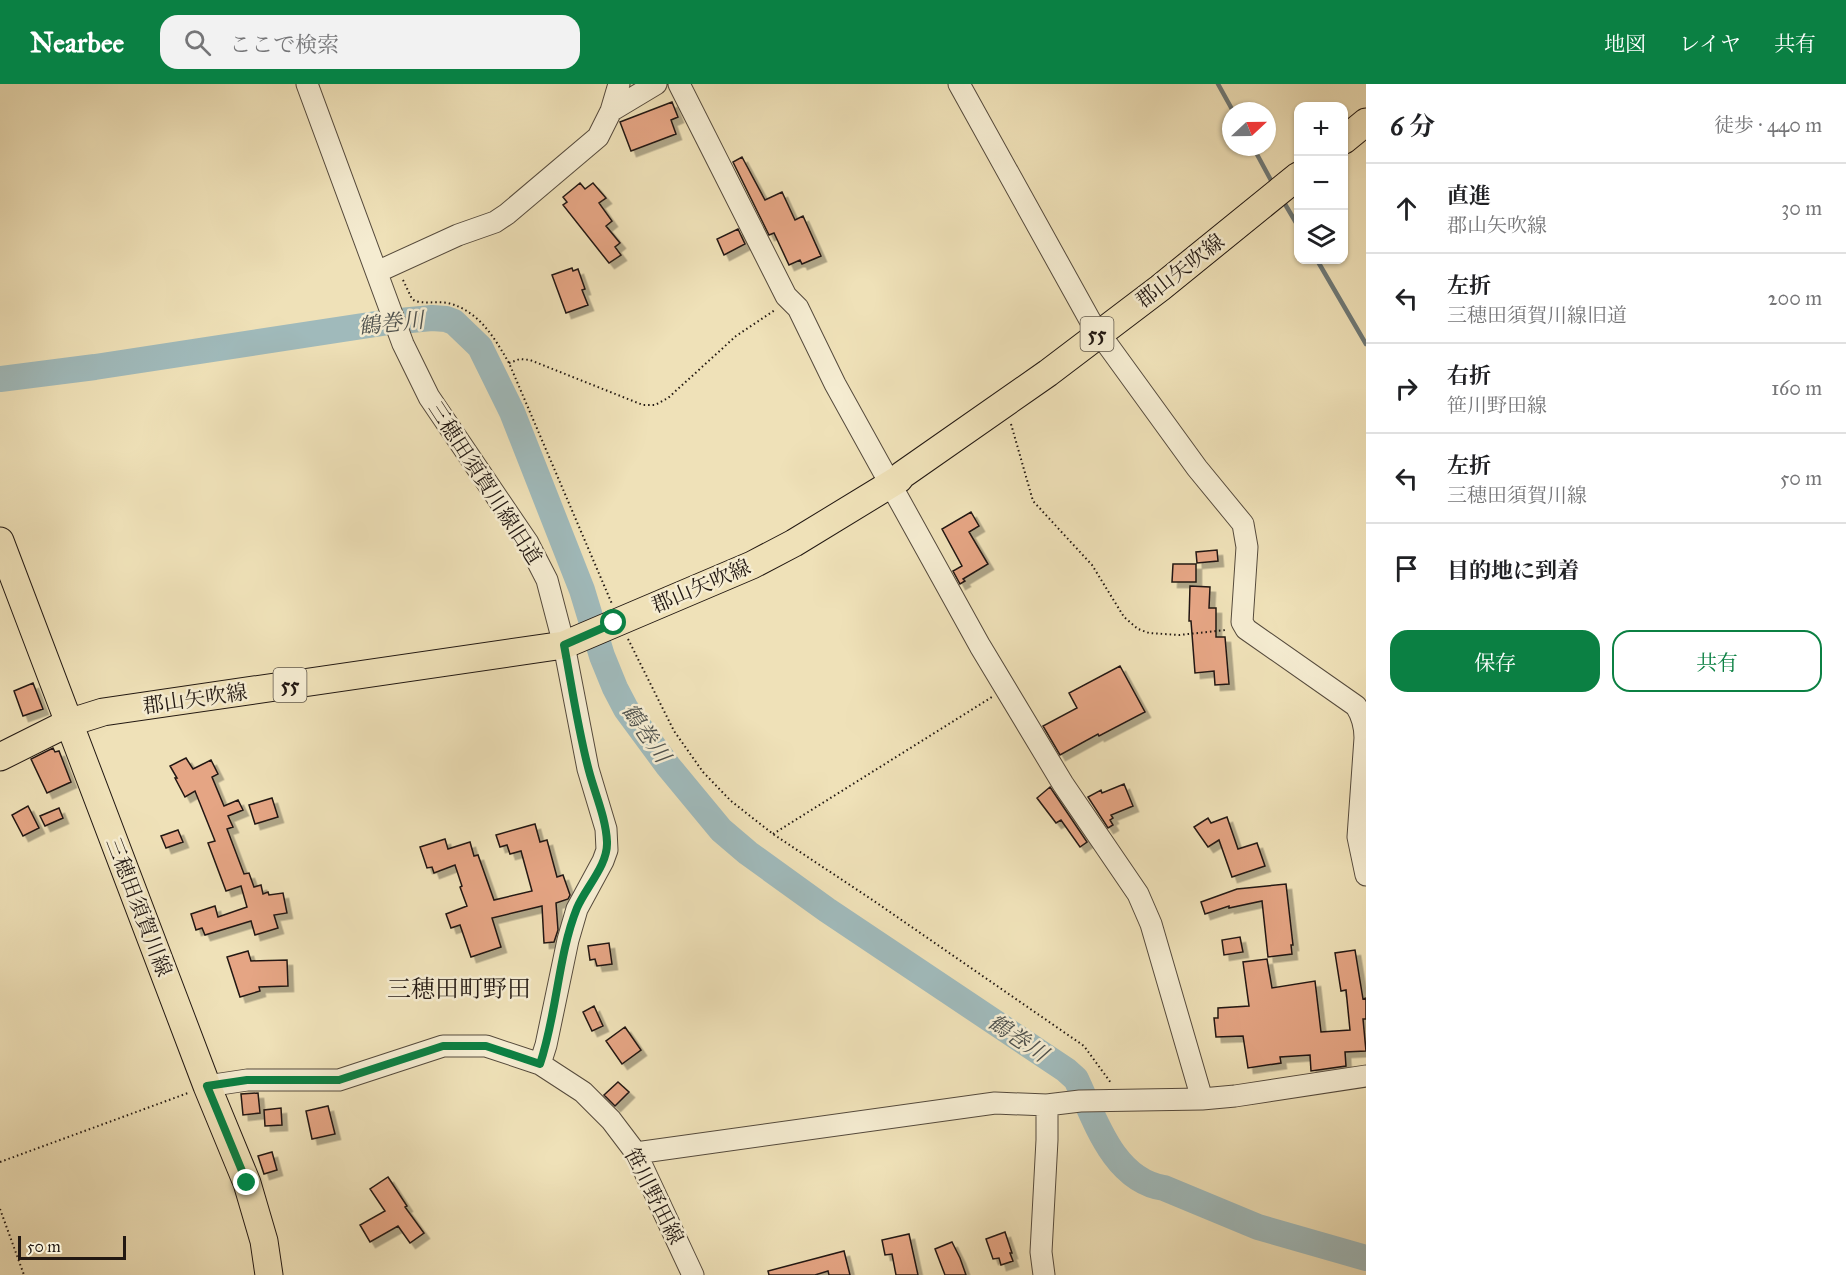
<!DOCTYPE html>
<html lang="ja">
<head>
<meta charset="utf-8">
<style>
  body { margin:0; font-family:"IM FELL Great Primer","Noto Serif JP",serif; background:#f2f2f2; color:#202124 }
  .controls { position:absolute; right:18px; top:18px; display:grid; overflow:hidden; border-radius:12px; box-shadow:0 2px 4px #0004 }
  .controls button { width:54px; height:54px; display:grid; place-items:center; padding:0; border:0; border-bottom:2px solid #e0e0e0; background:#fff; color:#202124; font:30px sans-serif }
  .compass { position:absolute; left:1222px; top:18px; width:54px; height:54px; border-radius:50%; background:#fff; box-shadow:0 2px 4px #0004; rotate:68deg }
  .scale { position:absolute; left:18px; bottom:15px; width:108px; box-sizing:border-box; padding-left:6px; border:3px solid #221812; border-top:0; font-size:16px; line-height:21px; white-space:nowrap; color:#221812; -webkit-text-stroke:4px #f5ecd1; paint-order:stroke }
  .stop { position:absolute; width:18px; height:18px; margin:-14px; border:4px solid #0b8043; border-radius:50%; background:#fff }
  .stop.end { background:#0b8043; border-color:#fff; box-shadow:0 2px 6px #0008 }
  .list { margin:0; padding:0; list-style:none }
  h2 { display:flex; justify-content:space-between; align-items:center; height:78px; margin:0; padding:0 24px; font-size:26px }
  h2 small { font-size:20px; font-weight:400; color:#757577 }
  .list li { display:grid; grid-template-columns:39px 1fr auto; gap:18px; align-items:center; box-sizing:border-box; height:90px; padding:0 24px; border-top:2px solid #e0e0e0 }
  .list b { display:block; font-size:22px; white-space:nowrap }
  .list p { margin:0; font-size:20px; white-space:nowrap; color:#757577 }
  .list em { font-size:20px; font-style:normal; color:#757577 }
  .actions { display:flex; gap:12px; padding:18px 24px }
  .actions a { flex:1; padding:14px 0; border:2px solid #0b8043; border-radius:18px; text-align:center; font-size:21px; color:#0b8043 }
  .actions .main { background:#0b8043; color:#fff }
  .icon { flex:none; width:33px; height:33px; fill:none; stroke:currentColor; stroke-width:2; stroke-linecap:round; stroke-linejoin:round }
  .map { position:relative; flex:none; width:1366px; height:1191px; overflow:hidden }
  header { display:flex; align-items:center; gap:36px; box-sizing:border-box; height:84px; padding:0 30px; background:#0b8043; color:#fff }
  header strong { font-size:28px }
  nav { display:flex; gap:33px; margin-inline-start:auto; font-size:21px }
  .search { width:420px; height:54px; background:#f2f2f2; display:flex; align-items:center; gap:15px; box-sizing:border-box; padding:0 21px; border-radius:18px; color:#757577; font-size:22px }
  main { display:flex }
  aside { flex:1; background:#fff }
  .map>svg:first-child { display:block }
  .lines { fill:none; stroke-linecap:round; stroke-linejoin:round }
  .stream { stroke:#6e7977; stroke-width:4.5 }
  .river { stroke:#a0babb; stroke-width:26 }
  .building { fill:#e5a584; stroke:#221812; stroke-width:1.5; filter:url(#shadow) }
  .minor-casing { stroke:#554a3c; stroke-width:23 }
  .major-casing { stroke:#221812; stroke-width:29 }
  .path { stroke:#221812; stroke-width:2; stroke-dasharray:1.5 3; stroke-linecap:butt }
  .minor { stroke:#f5ecd1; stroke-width:21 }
  .major { stroke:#efe1b8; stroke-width:27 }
  .route { stroke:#0b8043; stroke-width:8 }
  .labels { text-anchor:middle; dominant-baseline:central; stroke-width:5; stroke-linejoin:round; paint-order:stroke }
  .shield { fill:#f5ecd1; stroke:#61584b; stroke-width:1.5 }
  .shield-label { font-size:20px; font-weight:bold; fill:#221812 }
  .street-label { font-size:21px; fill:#221812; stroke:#f5ecd1 }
  .water-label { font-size:22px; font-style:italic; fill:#4e514d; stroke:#f5ecd1 }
  .quarter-label { font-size:24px; fill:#221812; stroke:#f5ecd1 }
</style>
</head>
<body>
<header>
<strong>Nearbee</strong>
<div class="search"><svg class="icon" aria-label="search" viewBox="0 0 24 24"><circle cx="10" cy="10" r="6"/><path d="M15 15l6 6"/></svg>ここで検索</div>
<nav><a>地図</a><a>レイヤ</a><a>共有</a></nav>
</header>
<main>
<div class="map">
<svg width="1366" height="1191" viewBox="0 0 1366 1191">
  <defs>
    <filter id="shadow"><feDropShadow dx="5.5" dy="5.5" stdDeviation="0" flood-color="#0004"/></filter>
  </defs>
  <rect width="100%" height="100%" fill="#efe1b8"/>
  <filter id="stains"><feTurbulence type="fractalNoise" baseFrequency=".00333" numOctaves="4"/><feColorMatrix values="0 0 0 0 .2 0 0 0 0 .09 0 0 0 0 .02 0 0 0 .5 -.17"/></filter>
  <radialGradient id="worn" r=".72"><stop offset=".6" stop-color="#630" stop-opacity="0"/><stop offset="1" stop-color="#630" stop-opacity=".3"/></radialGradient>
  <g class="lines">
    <path class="stream" d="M1218 0 1233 27
      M1253 63 1273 100
      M1282 115 1298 142
      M1317 176 1366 260"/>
    <path class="river" d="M0 295 95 283 389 238 432 234 446 235 454 238 480 263 512 328 582 506 602 572 615 604 626 625 668 682 721 746 748 769 827 826 1066 986 1076 995C1095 1035 1113 1096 1164 1104L1258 1143 1366 1174"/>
  </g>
  <path class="building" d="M672 18 678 33 671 36 676 50 631 67 620 38Z
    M742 73 765 116 782 108 795 136 803 132 821 172 802 180 800 176 789 181 774 149 769 151 733 78Z
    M580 99 585 105 593 99 606 114 599 119 612 137 606 142 620 159 615 163 621 171 609 179 563 121 567 118 563 113Z
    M738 145 745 160 724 171 717 155Z
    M572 184 573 187 578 185 585 205 582 206 588 221 566 229 552 191Z
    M971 428 979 442 969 448 988 480 963 495 965 497 960 500 953 487 962 482 942 445Z
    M1217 466 1218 477 1197 479 1196 468Z
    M1173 480H1196V498H1172Z
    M1190 502 1210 503 1209 524H1216V553H1225L1229 600 1215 601 1214 587 1195 589 1191 537H1189Z
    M1120 582 1145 628 1099 652 1098 650 1060 671 1043 642 1077 624 1069 609Z
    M33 599 43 625 23 632 14 607Z
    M53 664 55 668 59 667 71 698 47 709 31 675Z
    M186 674 193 685 211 676 218 690 212 693 224 722 238 716 243 726 228 732 233 743 227 745 244 790 249 789 254 803 261 801 263 810 268 808 269 811 283 809 287 829 274 831 278 844 255 851 251 837 205 851 202 844 196 846 191 830 215 822 218 833 247 823 241 802 226 807 208 759 215 757 195 707 185 713 175 694H177L170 682Z
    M1124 700 1133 722 1111 731 1113 734 1110 736 1113 741 1108 744 1088 713 1101 706 1102 709Z
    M1050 703 1087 758 1080 763 1061 736 1056 739 1037 714Z
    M272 714 278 733 255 740 249 721Z
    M28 722 39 744 23 752 12 731Z
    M59 724 63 734 45 742 40 732Z
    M1227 733 1238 765 1257 759 1265 782 1232 793 1219 756 1208 763 1194 743 1208 734 1211 739Z
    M535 740 540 758 547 756 557 793 563 791 570 811 568 815 556 819 558 846 554 858 544 859 542 822 492 834 501 863 471 873 460 841 451 844 446 830 467 822 460 803 462 802 455 781 434 789 432 783 427 784 420 763 445 755 448 765 470 758 474 772 478 771 494 816 532 807 521 767 510 770 507 761 500 763 496 751Z
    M178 746 183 758 166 764 161 752Z
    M1286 800 1293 861H1291L1292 870 1268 873 1262 817 1229 824V822L1205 830 1201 818 1237 805Z
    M1240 853 1243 868 1224 871 1222 856Z
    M609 859 612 880 597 882 595 875 590 876 588 862Z
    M1355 866 1363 915 1366 914V935H1363L1366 967 1345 968 1346 982 1311 987 1310 971 1280 973 1281 979 1248 984 1243 952 1216 953 1214 934H1218V924L1249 922 1243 878 1267 875 1272 904 1315 897 1321 948 1350 946 1346 906 1341 907 1335 869Z
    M248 867 251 877 287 876 288 902 259 903 260 907 240 913 227 873Z
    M594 922 603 942 592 947 583 928Z
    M625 943 641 966 622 980 606 957Z
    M618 998 629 1008 615 1022 604 1011Z
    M258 1009 260 1029 243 1031 241 1010Z
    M328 1022 335 1050 312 1055 306 1027Z
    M281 1024 282 1041 265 1042 264 1026Z
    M272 1068 277 1086 264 1090 258 1072Z
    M388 1093 407 1122 405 1123 424 1149 410 1159 398 1142 370 1158 360 1141 385 1127 370 1105Z
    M1005 1148 1012 1169H1010L1013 1177 1001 1181 999 1174 993 1175 986 1155Z
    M909 1150 918 1191H896L892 1170 885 1171 882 1156Z
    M952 1158 960 1174 966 1191H945L935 1165Z
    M844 1167 850 1191H829L828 1187 815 1191H769L768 1187Z"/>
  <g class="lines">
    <defs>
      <path id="minor" d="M307 0 403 260 429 313 528 459 547 496 564 561 588 685 606 745 607 766 603 777 577 825 568 856 546 961 540 980
        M679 0 786 212 798 224 835 300 980 562 1063 700 1138 810 1151 840 1202 1015
        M959 0 1091 238 1197 384 1243 440 1247 463 1242 538 1246 545 1356 622C1363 633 1365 642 1365 654L1358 753 1366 791
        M611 27 656 0
        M377 188 458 151 495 138 507 130 598 53 611 27 619 0
        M207 1002 247 996H339L443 962H486L540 980 583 1008 611 1036 636 1069 693 1191
        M636 1069 995 1019 1047 1021 1080 1017 1202 1015 1235 1012 1366 992
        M1044 1191 1041 1168 1047 1056V1021"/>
      <path id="major" d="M1344 56 1366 38
        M0 457 207 1002 247 1099 264 1157 269 1191
        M0 673 68 639 103 628 564 561 752 481 794 459 899 395 902 391 1048 289 1160 204 1298 92"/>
    </defs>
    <use href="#minor" class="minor-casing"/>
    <use href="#major" class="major-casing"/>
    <path class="path" d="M403 196 412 215 415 217C425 220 437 217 448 219 479 227 494 253 509 279L612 520
      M509 279 520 275 530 276 643 321H655L668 314 736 252 775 226
      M1011 340 1033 417 1092 481 1124 533 1138 545 1149 549 1179 551 1226 546
      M628 555 674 647 703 688 731 717 773 750 874 817 1084 962 1111 999
      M773 750 992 613
      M0 1078 188 1009
      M0 1125 24 1191"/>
    <use href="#minor" class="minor"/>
    <use href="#major" class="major"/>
  </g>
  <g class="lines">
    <path class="route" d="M247 1099 207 1002 247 996H339L443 962H486L540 980C557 930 558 871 577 824 586 803 608 781 607 758 606 734 595 710 589 687 578 646 572 603 564 561L614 539"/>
  </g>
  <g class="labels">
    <g class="shield">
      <rect x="1080.5" y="233" width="33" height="34" rx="4.5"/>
      <rect x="273.5" y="584" width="33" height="34" rx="4.5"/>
    </g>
    <g class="shield-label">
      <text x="1097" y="250">55</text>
      <text x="290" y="601">55</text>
    </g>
    <g class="street-label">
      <text transform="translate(1180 187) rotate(-38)">郡山矢吹線</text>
      <text transform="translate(485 399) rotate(57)">三穂田須賀川線旧道</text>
      <text transform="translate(701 502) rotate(-23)">郡山矢吹線</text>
      <text transform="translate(195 615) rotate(-8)">郡山矢吹線</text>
      <text transform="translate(139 823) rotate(69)">三穂田須賀川線</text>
      <text transform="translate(654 1112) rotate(63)">笹川野田線</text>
    </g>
    <g class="water-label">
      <text transform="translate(391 239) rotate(-6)">鶴巻川</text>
      <text transform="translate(646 649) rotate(55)">鶴巻川</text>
      <text transform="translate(1018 954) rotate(34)">鶴巻川</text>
    </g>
    <g class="quarter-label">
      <text x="459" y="905">三穂田町野田</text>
    </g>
  </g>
  <rect width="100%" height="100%" filter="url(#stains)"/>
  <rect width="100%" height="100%" fill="url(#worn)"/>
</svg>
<div class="controls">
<button>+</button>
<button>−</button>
<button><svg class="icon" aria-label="layers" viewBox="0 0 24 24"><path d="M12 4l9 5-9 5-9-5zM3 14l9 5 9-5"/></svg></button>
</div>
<svg class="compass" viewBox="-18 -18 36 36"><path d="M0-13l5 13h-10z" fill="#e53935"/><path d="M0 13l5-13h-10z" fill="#757577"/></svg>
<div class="scale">50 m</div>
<div class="stop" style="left:614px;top:539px"></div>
<div class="stop end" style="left:247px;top:1099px"></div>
</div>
<aside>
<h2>6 分<small>徒歩 · 440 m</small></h2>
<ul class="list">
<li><svg class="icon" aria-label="ahead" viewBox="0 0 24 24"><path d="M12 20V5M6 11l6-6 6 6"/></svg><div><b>直進</b><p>郡山矢吹線</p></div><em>30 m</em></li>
<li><svg class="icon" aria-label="left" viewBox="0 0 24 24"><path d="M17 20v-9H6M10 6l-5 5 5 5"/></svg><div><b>左折</b><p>三穂田須賀川線旧道</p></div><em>200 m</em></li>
<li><svg class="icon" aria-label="right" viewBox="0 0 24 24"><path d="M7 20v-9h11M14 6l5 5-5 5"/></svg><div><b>右折</b><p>笹川野田線</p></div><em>160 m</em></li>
<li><svg class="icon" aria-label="left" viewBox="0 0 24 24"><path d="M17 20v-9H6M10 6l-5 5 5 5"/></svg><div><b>左折</b><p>三穂田須賀川線</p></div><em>50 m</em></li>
<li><svg class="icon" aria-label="arrive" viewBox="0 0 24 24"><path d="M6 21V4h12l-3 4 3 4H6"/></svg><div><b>目的地に到着</b></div></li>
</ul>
<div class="actions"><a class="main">保存</a><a>共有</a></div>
</aside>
</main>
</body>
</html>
